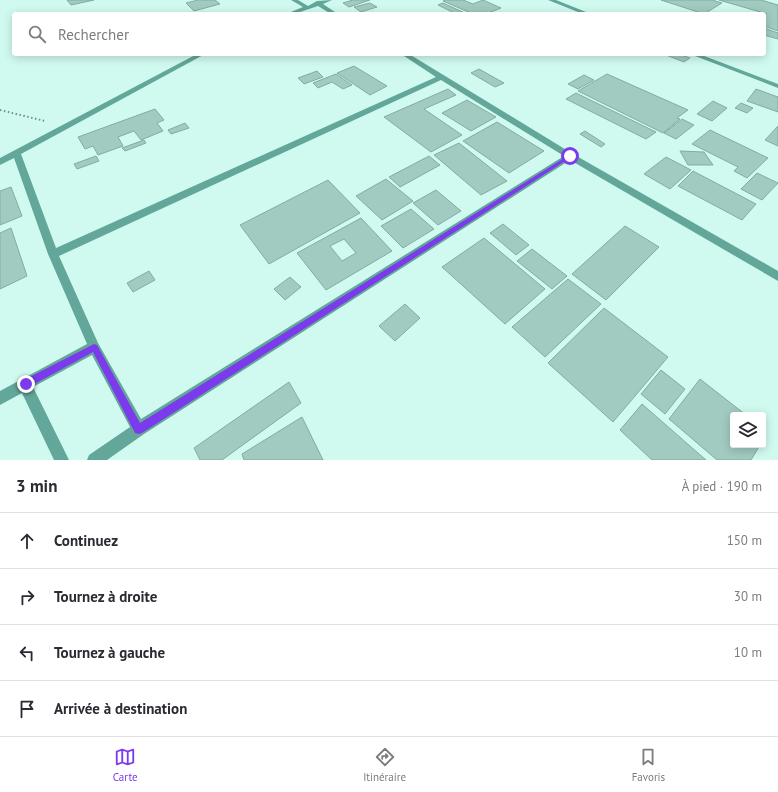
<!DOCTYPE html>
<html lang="fr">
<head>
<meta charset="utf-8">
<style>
  body { margin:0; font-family:"PT Sans",sans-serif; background:#f2f2f3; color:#2b2b33 }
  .controls { position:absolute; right:12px; bottom:12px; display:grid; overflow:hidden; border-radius:4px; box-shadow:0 2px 10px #0003 }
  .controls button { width:36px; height:36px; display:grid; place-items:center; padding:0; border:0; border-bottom:1px solid #e1e1e2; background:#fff; color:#2b2b33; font:20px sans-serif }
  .stop { position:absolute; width:12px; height:12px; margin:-9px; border:3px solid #7c3aed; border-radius:50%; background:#fff }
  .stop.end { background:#7c3aed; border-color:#fff; box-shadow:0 1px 4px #0008 }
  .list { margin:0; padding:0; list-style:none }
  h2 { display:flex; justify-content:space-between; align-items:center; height:52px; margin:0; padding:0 16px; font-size:17px }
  h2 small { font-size:13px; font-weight:400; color:#7c7c81 }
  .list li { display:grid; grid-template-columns:26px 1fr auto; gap:12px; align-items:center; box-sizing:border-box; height:56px; padding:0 16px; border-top:1px solid #e1e1e2 }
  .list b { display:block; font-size:15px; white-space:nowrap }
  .list em { font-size:13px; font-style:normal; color:#7c7c81 }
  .icon { flex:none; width:22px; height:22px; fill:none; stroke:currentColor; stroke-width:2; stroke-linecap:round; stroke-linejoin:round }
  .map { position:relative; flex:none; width:778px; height:460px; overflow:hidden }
  .search { position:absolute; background:#fff; box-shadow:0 2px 10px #0003; left:12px; right:12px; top:12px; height:44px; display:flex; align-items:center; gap:10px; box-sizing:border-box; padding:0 14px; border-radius:4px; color:#7c7c81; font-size:15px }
  .sheet { height:276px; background:#fff }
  nav { display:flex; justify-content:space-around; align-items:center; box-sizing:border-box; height:56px; border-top:1px solid #e1e1e2; background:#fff; font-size:11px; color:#7c7c81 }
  nav a { display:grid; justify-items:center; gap:2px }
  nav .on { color:#7c3aed }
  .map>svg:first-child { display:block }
  .building { fill:#a1cac0; stroke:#83aba2; fill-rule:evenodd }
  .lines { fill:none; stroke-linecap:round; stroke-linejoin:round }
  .path { stroke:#738f88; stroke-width:2; stroke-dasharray:1.5 2.5; stroke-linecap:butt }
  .minor { fill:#62a799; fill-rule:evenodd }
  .route { fill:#7c3aed }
</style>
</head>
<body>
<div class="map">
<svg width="778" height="460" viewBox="0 0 778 460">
  <rect width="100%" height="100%" fill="#d0faf0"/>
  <path class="building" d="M67 0H94L71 5Z
    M198 0H215L220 4 194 11 186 3Z
    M353 0H370L349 7 343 3Z
    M445 0H463L473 4 483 0 501 8 486 14H473L443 1Z
    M661 0H712L722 3 704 14Z
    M719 0H761L778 5V31L764 26V17L767 14Z
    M370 3 377 7 361 12 354 7Z
    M443 3 467 14H456L438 5Z
    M764 28 778 33V39L764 35Z
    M668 54H679L690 58 684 62 666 55Z
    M354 66 387 86 370 95 337 73Z
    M479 69 504 83 495 87 471 73Z
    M317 71 323 77 304 84 298 78Z
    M336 74 352 85 343 89 332 82 318 88 313 83Z
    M607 74 688 110 677 118 680 119 663 133 578 91Z
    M584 75 594 80 578 89 568 84Z
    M448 89 456 95 424 109 462 135 431 152 384 117Z
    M756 89 778 97V112L747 101Z
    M576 93 656 132 646 139 566 99Z
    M467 100 496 117 471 131 442 113Z
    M713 101 727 108 712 121 697 114Z
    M741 103 753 108 747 113 735 108Z
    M155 109 164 120 157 123 163 131 141 140 134 131 118 137 123 146 98 155 93 146 85 149 78 137Z
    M682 119 694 125 676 139 664 133Z
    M497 122 544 151 509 173 463 141Z
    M185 123 189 128 171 134 168 130Z
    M778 126V146L765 140Z
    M710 130 768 158 747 178 734 171 738 167 692 144Z
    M585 131 605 144 601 147 580 134Z
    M144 140 146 143 125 151 122 148Z
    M459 143 507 181 481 195 434 155Z
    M680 151 704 152 713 165H688Z
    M96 156 99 161 77 169 74 164Z
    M429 156 440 165 400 187 389 177Z
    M666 157 691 170 670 189 644 174Z
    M693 171 756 204 742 220 678 186Z
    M757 173 778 183 762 200 741 189Z
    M386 179 413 201 382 220 356 196Z
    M328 180 360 213 269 264 240 225Z
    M11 187 22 216 0 225V191Z
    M436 190 461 211 438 225 413 203Z
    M411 209 434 229 403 248 381 226Z
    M361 218 392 251 326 290 297 253ZM344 239 356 253 342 261 330 246Z
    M503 224 529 245 516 255 490 233Z
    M625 226 659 247 606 300 572 274Z
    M11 228 27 276 0 289V233Z
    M484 238 545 289 505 324 442 267Z
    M532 249 567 276 552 289 517 261Z
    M149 271 155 280 133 292 127 283Z
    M290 277 301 287 285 300 274 289Z
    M568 279 601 304 545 357 512 327Z
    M405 304 420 318 395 341 379 326Z
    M604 308 668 357 613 422 548 363Z
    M661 370 685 389 665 414 641 394Z
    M700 379 746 415H733V445H760L751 460H717L669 419Z
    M289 382 301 403 222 460H200L194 448Z
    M642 404 706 460H652L620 430Z
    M302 417 323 460H244L242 454Z"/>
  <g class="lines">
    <path class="path" d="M0 110 45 121"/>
    <path class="minor" d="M291 0H298L308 6 317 1 332 0 323 4 338 14H331L318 6 294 14H286L303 7Z
      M548 0H556L591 14H583Z
      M197 54H205L21 154 56 248 436 77 401 54H409L573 154 778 271V281L570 160 144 434 107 460H87L89 455 130 427 92 355 33 387 69 460H54L22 393 0 405V391L87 344 48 254 14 158 0 165V158ZM441 80 564 156 141 419 98 343 59 256Z
      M690 54H699L778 84V88Z"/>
  </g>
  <path class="route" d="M569 155 573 156 142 433 139 434 135 433 93 352 29 387 26 388 22 387 21 384 22 381 94 344 97 345 140 423Z"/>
</svg>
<div class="controls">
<button><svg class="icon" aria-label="layers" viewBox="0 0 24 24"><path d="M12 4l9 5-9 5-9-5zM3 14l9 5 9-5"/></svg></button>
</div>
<div class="stop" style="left:570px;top:156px"></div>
<div class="stop end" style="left:26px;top:384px"></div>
<div class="search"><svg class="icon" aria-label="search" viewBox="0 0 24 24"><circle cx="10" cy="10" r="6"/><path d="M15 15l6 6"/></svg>Rechercher</div>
</div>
<section class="sheet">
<h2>3 min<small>À pied · 190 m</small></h2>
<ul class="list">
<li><svg class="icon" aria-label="ahead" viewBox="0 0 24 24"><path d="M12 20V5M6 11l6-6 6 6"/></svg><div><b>Continuez</b></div><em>150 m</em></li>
<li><svg class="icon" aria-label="right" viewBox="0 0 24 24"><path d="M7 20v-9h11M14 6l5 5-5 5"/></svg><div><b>Tournez à droite</b></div><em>30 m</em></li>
<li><svg class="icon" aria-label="left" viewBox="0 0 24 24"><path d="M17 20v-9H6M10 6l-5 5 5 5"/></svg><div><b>Tournez à gauche</b></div><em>10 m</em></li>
<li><svg class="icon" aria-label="arrive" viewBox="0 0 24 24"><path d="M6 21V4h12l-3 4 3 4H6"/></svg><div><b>Arrivée à destination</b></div></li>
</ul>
</section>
<nav>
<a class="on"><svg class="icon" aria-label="map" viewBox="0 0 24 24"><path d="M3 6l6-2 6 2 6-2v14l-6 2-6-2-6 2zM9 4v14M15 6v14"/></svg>Carte</a>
<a><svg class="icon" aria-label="directions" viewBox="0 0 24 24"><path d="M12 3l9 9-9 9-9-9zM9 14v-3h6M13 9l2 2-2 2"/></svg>Itinéraire</a>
<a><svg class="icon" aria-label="saved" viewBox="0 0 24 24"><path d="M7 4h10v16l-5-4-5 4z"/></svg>Favoris</a>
</nav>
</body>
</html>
